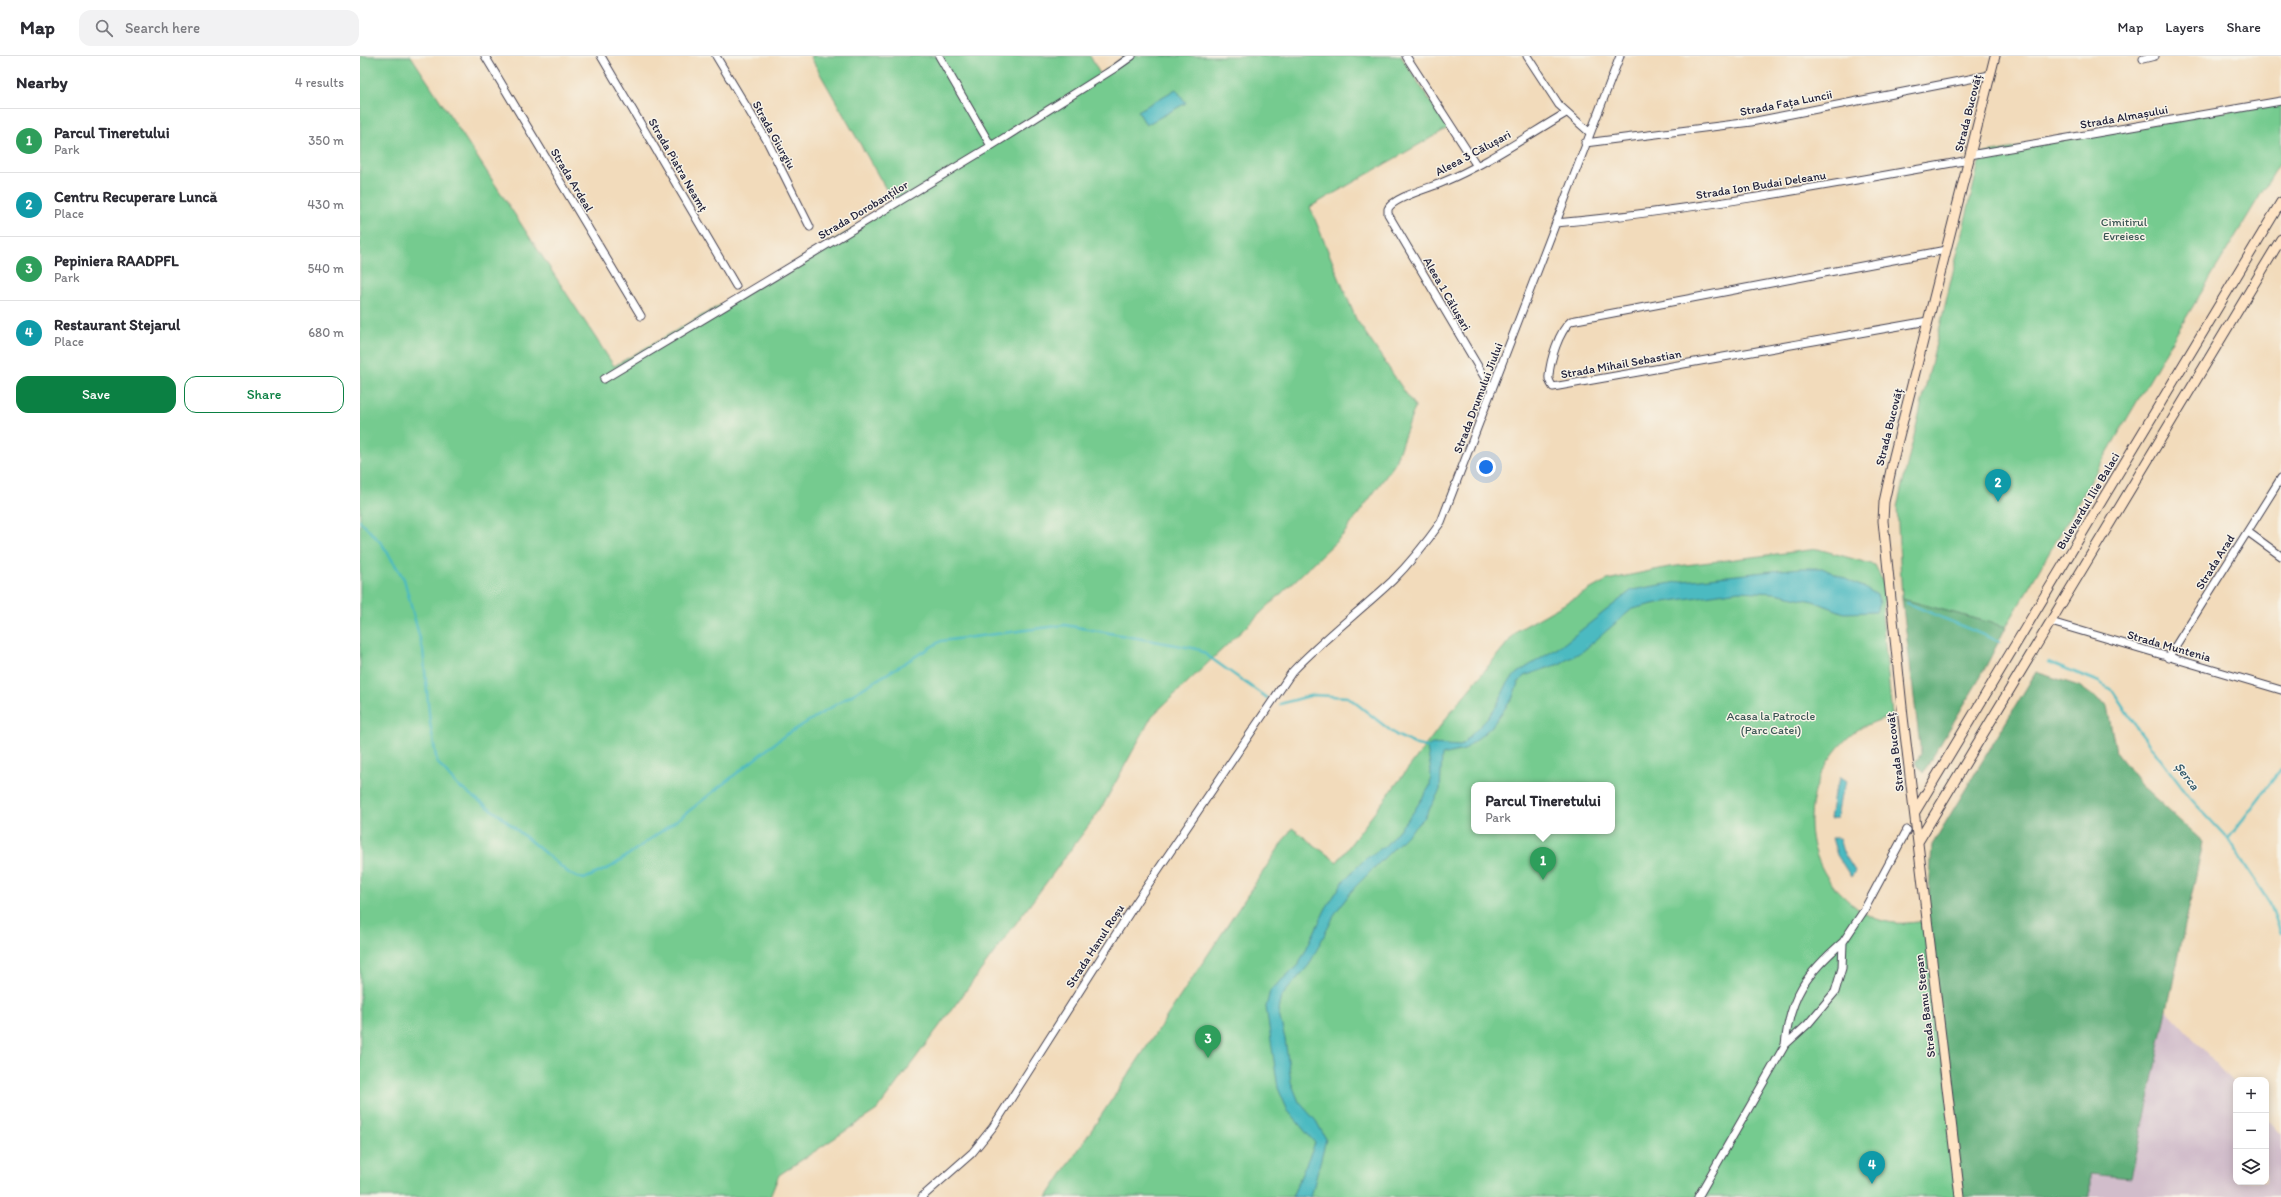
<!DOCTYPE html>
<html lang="en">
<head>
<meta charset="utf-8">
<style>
  body { margin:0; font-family:Itim,sans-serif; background:#f2f2f3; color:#2b2b33 }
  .controls { position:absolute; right:12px; bottom:12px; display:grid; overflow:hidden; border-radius:8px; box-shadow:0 2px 10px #0003 }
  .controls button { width:36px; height:36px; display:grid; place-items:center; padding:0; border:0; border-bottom:1px solid #e1e1e2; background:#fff; color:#2b2b33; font:20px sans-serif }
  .you { position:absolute; left:1126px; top:411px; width:14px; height:14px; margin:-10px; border:3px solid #fff; border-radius:50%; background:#1a73e8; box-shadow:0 0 0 6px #1a73e833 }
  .badge { display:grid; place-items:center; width:26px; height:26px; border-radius:50%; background:#0b8043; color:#fff; font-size:13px; font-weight:700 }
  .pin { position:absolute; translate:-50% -33px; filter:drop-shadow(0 1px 2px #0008) }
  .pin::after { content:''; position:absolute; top:21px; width:14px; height:12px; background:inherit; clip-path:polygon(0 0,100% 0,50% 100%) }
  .popup { position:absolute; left:1111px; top:726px; width:144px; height:52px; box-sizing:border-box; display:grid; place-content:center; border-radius:8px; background:#fff; filter:drop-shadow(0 1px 3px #0005); font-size:13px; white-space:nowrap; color:#7c7c81 }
  .popup b { font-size:15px; color:#2b2b33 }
  .popup::after { content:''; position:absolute; left:50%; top:100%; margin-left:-8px; border:8px solid transparent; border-top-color:#fff }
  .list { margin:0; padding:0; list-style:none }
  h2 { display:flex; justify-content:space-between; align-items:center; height:52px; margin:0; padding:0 16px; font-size:17px }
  h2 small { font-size:13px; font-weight:400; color:#7c7c81 }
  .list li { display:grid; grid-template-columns:26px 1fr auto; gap:12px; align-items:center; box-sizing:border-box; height:64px; padding:0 16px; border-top:1px solid #e1e1e2 }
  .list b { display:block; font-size:15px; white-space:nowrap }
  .list p { margin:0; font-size:13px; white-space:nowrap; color:#7c7c81 }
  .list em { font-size:13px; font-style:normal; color:#7c7c81 }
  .actions { display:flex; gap:8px; padding:12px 16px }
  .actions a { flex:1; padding:9px 0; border:1px solid #0b8043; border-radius:12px; text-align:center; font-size:14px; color:#0b8043 }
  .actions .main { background:#0b8043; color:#fff }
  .icon { flex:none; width:22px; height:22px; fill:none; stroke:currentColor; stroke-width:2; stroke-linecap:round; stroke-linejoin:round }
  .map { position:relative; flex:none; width:1921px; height:1141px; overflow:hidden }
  header { display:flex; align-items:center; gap:24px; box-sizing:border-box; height:56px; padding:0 20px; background:#fff; border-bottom:1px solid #e1e1e2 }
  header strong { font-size:19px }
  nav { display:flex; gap:22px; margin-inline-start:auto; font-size:14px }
  .search { width:280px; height:36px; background:#f2f2f3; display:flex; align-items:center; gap:10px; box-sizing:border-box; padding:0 14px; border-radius:12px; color:#7c7c81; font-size:15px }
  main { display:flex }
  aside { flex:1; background:#fff }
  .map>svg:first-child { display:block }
  .industrial { fill:#d1bdcb }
  .green { fill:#75cb8f; stroke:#4c7665; fill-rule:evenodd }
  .forest { fill:#60af7a; stroke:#41685a }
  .water { fill:#4bbac1; stroke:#366e7e }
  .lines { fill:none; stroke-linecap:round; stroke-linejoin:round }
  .stream { stroke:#4bbac1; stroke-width:2.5 }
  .street-casing { stroke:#413e4e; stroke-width:9 }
  .secondary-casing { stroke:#413e4e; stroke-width:11 }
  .street { stroke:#fff; stroke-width:7 }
  .secondary { stroke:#fee4c5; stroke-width:9 }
  .labels { text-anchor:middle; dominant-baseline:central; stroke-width:3; stroke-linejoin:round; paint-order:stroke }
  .street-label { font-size:12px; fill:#22223b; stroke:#f7f3e8 }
  .park-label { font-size:12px; fill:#3b5554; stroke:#f7f3e8 }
  .water-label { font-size:13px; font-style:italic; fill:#30576a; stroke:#f7f3e8 }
</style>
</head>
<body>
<header>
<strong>Map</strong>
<div class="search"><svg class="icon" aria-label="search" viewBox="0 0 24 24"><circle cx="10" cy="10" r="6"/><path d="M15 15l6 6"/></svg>Search here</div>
<nav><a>Map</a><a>Layers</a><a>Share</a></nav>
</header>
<main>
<aside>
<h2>Nearby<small>4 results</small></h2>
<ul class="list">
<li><span class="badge" style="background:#2e9e5b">1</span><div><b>Parcul Tineretului</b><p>Park</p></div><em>350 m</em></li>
<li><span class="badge" style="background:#0f9aa8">2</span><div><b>Centru Recuperare Luncă</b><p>Place</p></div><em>430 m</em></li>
<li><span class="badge" style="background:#2e9e5b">3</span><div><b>Pepiniera RAADPFL</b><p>Park</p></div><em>540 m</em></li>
<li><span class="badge" style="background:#0f9aa8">4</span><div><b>Restaurant Stejarul</b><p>Place</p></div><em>680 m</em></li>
</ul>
<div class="actions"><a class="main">Save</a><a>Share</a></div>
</aside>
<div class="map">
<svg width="1921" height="1141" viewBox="0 0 1921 1141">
  <rect width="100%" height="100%" fill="#f7f3e8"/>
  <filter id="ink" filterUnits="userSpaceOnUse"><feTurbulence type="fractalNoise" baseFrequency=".025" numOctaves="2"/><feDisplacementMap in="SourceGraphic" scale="8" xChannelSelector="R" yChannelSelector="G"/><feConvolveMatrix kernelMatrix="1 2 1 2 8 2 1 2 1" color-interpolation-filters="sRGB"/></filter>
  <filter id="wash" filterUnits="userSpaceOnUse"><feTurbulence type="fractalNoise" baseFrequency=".012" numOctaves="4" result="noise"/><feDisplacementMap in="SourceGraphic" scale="16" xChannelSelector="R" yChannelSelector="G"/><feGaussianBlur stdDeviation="0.9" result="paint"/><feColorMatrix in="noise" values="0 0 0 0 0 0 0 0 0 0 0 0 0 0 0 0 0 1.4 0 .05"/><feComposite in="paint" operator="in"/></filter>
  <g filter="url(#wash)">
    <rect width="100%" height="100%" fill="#f2dbbb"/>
    <path class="industrial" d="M1807 954 1876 1029V1126H1906V1062L1921 1079V1141H1730V1118L1771 1122Z"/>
    <path class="green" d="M0 0H51L254 310 535 149 450 0H730L740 18 765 0H1041L1088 72 950 151 996 263 1055 351 1034 409 983 479 792 660 741 753 517 1054 419 1119 410 1141H0Z
      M1921 45V105L1818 275 1646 571 1542 543 1537 451 1621 98Z
      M1458 493 1515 509C1525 529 1528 536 1522 559L1532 659C1521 664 1506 668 1496 675 1444 714 1434 793 1482 839 1495 852 1510 863 1528 866 1541 869 1554 866 1567 865L1600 1141H687L932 772 977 806 1097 648 1158 574 1247 524 1309 511ZM1114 729H1252V775H1114Z"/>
    <path class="forest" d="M1542 543 1646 571 1620 622 1563 717 1555 706 1561 698Z
      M1676 616 1719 630 1747 650 1756 696 1783 731 1843 786 1771 1122 1730 1118V1141H1600L1567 865 1572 789Z"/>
    <path class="water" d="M816 33 826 47 786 69 778 55Z
      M1440 512H1462L1509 534 1517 539 1520 547 1516 556 1484 557 1453 545 1415 537 1379 535 1297 547 1272 553 1223 595 1199 608 1164 620 1158 627 1152 643 1131 671 1104 694 1082 699 1080 734 1065 761 994 832 976 856 949 909 921 941 918 954 925 983 931 1026 939 1046 956 1065 966 1083 951 1141H932L955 1087 928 1055 918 1032 906 951 910 935 939 908 966 852 985 823 1005 803 1026 789 1052 758 1070 730 1071 715 1067 691 1072 688 1100 690 1127 663 1137 649 1147 628 1157 617 1201 590 1272 534 1323 525Z
      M1481 721 1487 725 1481 739 1477 762 1470 763 1474 737Z
      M1472 782H1479L1483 796 1495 815 1491 821 1477 799Z"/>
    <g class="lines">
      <path class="stream" d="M0 465 22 488 44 523 63 594 70 667 77 706 98 730 139 759 210 818 224 823 251 811 320 762 424 680 581 585 705 569 838 593 907 642
        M1547 547 1640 586
        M1689 606 1739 626 1753 635 1779 675 1830 742 1868 783 1910 848 1921 877
        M920 648 953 639 988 641 1036 679 1057 689 1067 691
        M1868 783 1921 713"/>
    </g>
  </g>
  <g filter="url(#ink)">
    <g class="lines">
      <defs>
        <path id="street" d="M125 0 281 260
          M241 0 376 230
          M356 0 406 83 450 171
          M579 0 631 90
          M1046 0 1117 110
          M1167 0 1199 49 1229 76
          M1783 3 1795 0
          M1225 87 1391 66 1630 19
          M1610 99 1921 45
          M1196 167C1335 154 1471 129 1609 104
          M1568 265 1193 331C1191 328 1188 324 1189 320 1190 304 1199 275 1211 265L1586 194
          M244 323 631 90 755 12 772 0
          M1132 334 1028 158V153C1032 142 1069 132 1081 127 1125 109 1165 81 1206 57
          M1888 476 1921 500
          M1691 566 1921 634
          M1808 602 1921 422
          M1425 989C1430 940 1446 918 1483 886
          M562 1141 612 1097 633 1071 777 845 932 616C963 583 999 556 1032 525 1050 507 1066 487 1081 466L1260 0
          M1338 1141 1425 989 1448 968 1475 936 1482 912 1483 886 1503 856 1547 774"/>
        <path id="secondary" d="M1555 756 1921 146
          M1558 786 1921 183
          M1600 1141 1543 661 1523 465 1524 446 1534 400 1635 0"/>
      </defs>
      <use href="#street" class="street-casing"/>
      <use href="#secondary" class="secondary-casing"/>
      <use href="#street" class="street"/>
      <use href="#secondary" class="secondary"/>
    </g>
  </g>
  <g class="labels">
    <g class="street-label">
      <text transform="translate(1426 47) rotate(-11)">Strada Fața Luncii</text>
      <text transform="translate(1608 57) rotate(-76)">Strada Bucovăț</text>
      <text transform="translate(1764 61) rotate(-10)">Strada Almașului</text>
      <text transform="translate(414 79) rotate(61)">Strada Giurgiu</text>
      <text transform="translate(1113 97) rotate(-28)">Aleea 3 Călușari</text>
      <text transform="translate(318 109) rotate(60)">Strada Piatra Neamț</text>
      <text transform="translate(212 124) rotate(59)">Strada Ardeal</text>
      <text transform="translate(1401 129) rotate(-9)">Strada Ion Budai Deleanu</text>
      <text transform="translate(503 154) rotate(-31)">Strada Dorobanților</text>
      <text transform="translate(1087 238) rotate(60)">Aleea 1 Călușari</text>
      <text transform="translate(1261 308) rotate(-10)">Strada Mihail Sebastian</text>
      <text transform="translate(1118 342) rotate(-69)">Strada Drumului Jiului</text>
      <text transform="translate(1529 371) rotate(-76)">Strada Bucovăț</text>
      <text transform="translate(1728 445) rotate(-59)">Bulevardul Ilie Balaci</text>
      <text transform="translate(1855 506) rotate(-58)">Strada Arad</text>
      <text transform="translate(1809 590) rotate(16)">Strada Muntenia</text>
      <text transform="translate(1535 696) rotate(-97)">Strada Bucovăț</text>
      <text transform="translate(735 890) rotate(-57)">Strada Hanul Roșu</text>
      <text transform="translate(1565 950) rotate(-97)">Strada Banu Stepan</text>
    </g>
    <g class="park-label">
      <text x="1764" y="166">Cimitirul<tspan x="1764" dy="14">Evreiesc</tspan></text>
      <text x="1411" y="660">Acasa la Patrocle<tspan x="1411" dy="14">(Parc Catei)</tspan></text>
    </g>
    <g class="water-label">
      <text transform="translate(1827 720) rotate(52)">Șerca</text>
    </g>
  </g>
</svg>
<div class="controls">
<button>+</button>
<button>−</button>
<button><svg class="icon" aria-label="layers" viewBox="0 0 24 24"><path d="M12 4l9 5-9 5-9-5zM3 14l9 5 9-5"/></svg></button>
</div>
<div class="you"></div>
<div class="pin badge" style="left:1183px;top:824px;background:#2e9e5b">1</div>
<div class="popup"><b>Parcul Tineretului</b>Park</div>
<div class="pin badge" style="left:1638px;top:446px;background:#0f9aa8">2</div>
<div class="pin badge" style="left:848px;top:1002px;background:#2e9e5b">3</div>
<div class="pin badge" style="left:1512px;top:1128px;background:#0f9aa8">4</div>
</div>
</main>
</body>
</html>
